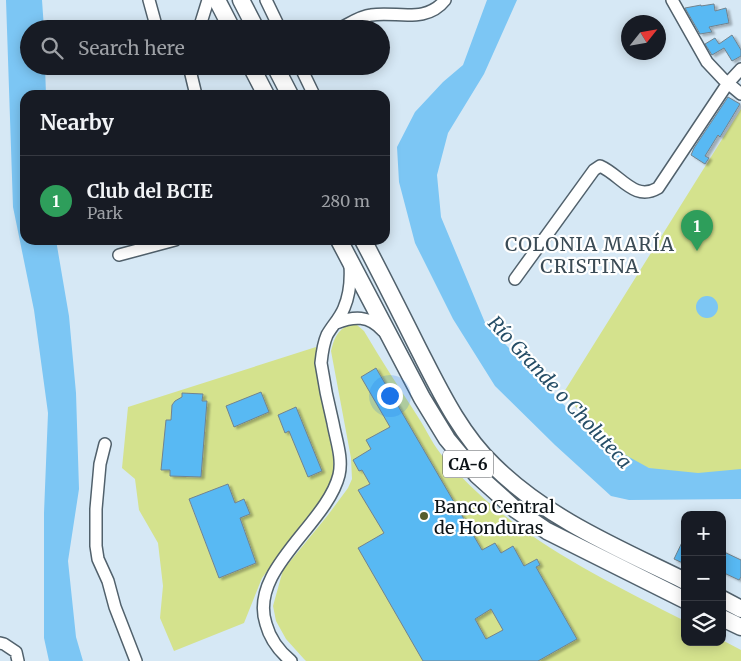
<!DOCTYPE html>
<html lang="en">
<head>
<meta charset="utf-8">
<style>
  body { margin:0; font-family:Merriweather,serif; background:#20242c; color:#f1f3f6 }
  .controls { position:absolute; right:15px; bottom:15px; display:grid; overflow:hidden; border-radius:10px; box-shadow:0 2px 12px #0003 }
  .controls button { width:45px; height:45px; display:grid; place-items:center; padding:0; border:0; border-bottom:1px solid #363941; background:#171b24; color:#f1f3f6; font:25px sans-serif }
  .compass { position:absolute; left:621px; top:15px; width:45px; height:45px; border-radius:50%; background:#171b24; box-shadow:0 2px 12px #0003; rotate:59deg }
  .you { position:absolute; left:389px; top:395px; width:18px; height:18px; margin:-12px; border:4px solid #fff; border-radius:50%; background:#1a73e8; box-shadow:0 0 0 8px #1a73e833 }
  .badge { display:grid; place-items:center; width:32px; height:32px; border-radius:50%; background:#abb09b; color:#fff; font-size:16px; font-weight:700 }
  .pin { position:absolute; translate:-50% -41px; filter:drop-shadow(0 1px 2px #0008) }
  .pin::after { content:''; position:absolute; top:26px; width:18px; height:15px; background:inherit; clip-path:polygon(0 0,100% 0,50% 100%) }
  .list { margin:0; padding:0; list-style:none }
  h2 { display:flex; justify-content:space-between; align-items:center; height:65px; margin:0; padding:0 20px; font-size:21px }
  h2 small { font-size:16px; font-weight:400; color:#9ea1a6 }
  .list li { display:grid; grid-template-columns:32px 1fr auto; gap:15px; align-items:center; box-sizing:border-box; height:90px; padding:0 20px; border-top:1px solid #363941 }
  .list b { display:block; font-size:19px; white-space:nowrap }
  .list p { margin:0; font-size:16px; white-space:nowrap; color:#9ea1a6 }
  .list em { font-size:16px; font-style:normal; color:#9ea1a6 }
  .icon { flex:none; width:28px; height:28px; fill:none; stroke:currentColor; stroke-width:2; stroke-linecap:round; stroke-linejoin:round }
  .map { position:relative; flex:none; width:741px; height:661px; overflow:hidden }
  .search { position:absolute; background:#171b24; box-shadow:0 2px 12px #0003; left:20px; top:20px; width:370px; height:55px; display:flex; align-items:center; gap:12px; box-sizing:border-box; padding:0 18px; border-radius:28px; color:#9ea1a6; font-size:19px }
  .panel { position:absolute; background:#171b24; box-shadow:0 2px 12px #0003; left:20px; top:90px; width:370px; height:155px; border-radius:15px }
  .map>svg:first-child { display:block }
  .green { fill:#d4e28d; fill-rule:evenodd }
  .water { fill:#7cc6f4 }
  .building { fill:#58b9f3; stroke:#72838e; fill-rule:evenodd; filter:url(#shadow) }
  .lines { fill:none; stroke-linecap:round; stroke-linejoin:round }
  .minor-casing { stroke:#51616c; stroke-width:14 }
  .highway-casing { stroke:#51616c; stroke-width:19 }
  .minor { stroke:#fff; stroke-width:11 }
  .highway { stroke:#fff; stroke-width:16 }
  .poi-dot { fill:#565d2c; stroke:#fff; stroke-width:2 }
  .labels { text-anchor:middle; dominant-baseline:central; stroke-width:4.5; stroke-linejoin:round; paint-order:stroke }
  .shield { fill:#fff; stroke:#54595c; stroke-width:1 }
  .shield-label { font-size:16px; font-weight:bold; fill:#0b1216 }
  .poi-label { font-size:18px; fill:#0b1216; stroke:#fff; text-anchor:start }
  .neighbourhood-label { font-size:19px; letter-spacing:1px; fill:#3b4b55; stroke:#fff }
  .water-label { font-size:19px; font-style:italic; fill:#254d66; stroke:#fff }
</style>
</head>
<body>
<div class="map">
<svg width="741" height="661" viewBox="0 0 741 661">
  <defs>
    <filter id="shadow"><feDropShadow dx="3" dy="2" stdDeviation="1" flood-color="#0004"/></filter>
  </defs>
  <rect width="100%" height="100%" fill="#d6e8f5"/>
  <path class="green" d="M741 109V477L695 481 617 459 564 392Z
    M349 325H357L364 331C381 360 400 389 418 417 427 431 434 447 445 459 509 534 598 577 685 621V642H722V640L741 650V661H306L304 659 286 639 276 621 273 606 283 570 328 515 348 488 352 479 351 458 331 351C334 339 337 330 349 325Z
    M316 347C319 370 321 394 325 417 330 444 339 463 329 490L262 578 244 623 174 651 160 618 163 586 158 543 139 510 135 479 122 468 128 407ZM228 484 235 503 244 500 249 514 240 518 246 533 238 536 249 544 256 563 219 578 189 500Z"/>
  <path class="water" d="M6 0H42L44 29H29V66H45L46 95H25V240H56L69 316 76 393 79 489 68 561 76 637 83 661H49L44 638V513L48 413 34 310 13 207Z
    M487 0H517L484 74 448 133 437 175 441 217 486 325 540 379 591 434 620 452 649 468 698 473 741 469V499L629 500 611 496 555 445 495 386 453 319 415 243 399 182 397 147 415 112 443 82 463 65Z
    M696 307a11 11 0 1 1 22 0a11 11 0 1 1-22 0Z"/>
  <path class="building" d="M714 4 715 11 726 8 729 23 709 27 712 32 700 34 685 8 701 5V6Z
    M732 35 741 50V56L732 61 724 48 712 55 705 44 715 38 719 44Z
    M728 97 740 104 720 137 718 135 705 156 709 158 705 164 691 155 694 148Z
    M376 368 482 550 495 543 501 553 513 546 524 566 537 559 540 565 536 567 577 639 538 661H423L358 548 384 533 358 490 370 484 362 470 359 471 353 460 371 449 366 440 390 427 361 377ZM491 609 503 630 486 639 475 619Z
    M261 392 269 412 234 427 226 406Z
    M182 393 203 394 202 401H207L201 477 170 476V470H161L166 420H171L172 405 175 401 182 397Z
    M296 407 322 471 308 477 289 431 285 433 278 415Z
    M228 484 235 503 244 499 250 514 240 518 256 563 219 578 189 499Z
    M685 536V564L674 559Z
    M722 551 741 560V577L739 580 722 572Z"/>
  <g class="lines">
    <defs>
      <path id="minor" d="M149 0 157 29
        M266 0 280 29
        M672 0 707 62 723 79 741 94
        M199 29 208 0
        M339 29C349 24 360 16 371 15 397 11 426 24 445 0
        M189 66 196 95
        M300 66 314 95
        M279 74 290 66
        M119 255 175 240
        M515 279 594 170 600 166C621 175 634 202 658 188L728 83 741 69
        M336 323C354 316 369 315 383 331
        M105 444 100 464 96 509V546L98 559 108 581 115 607 136 661
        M0 643 4 644 16 652 18 661
        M291 661C279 651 270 639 266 624 248 570 327 524 339 475 343 458 336 440 333 423 328 403 324 383 321 363 322 353 323 344 327 335 332 326 340 318 344 308 350 294 351 280 350 265"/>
      <path id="highway" d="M217 0 232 29
        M241 0 256 29
        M251 66 266 95
        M275 66 290 95
        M339 240 422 398 447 439 477 475 516 510 547 531 685 600
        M363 240C382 276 400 312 418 348 439 389 460 434 494 466 548 519 618 548 685 581
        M722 599 741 609
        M722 618 741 627"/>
    </defs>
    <use href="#minor" class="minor-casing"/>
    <use href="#highway" class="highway-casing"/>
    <use href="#minor" class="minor"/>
    <use href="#highway" class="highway"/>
  </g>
  <circle class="poi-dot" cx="424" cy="516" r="5"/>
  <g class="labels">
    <rect class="shield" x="443" y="450.5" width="50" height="27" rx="4"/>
    <g class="shield-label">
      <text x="468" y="464">CA-6</text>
    </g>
    <g class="poi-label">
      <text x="434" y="506">Banco Central<tspan x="434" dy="21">de Honduras</tspan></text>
    </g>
    <g class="neighbourhood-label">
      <text x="590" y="244">COLONIA MARÍA<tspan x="590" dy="22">CRISTINA</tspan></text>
    </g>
    <g class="water-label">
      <text transform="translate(560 392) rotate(47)">Río Grande o Choluteca</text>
    </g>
  </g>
</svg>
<div class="controls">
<button>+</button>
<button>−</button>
<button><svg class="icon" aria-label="layers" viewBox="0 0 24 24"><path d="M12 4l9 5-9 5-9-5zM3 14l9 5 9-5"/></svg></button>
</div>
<svg class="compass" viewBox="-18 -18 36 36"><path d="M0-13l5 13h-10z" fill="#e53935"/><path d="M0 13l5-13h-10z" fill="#9ea1a6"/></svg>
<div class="you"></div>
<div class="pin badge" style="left:697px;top:251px;background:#2e9e5b">1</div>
<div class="search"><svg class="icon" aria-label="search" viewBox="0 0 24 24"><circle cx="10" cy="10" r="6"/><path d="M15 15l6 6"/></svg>Search here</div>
<section class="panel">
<h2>Nearby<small></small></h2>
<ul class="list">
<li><span class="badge" style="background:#2e9e5b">1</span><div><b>Club del BCIE</b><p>Park</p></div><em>280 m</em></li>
</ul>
</section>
</div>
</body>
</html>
